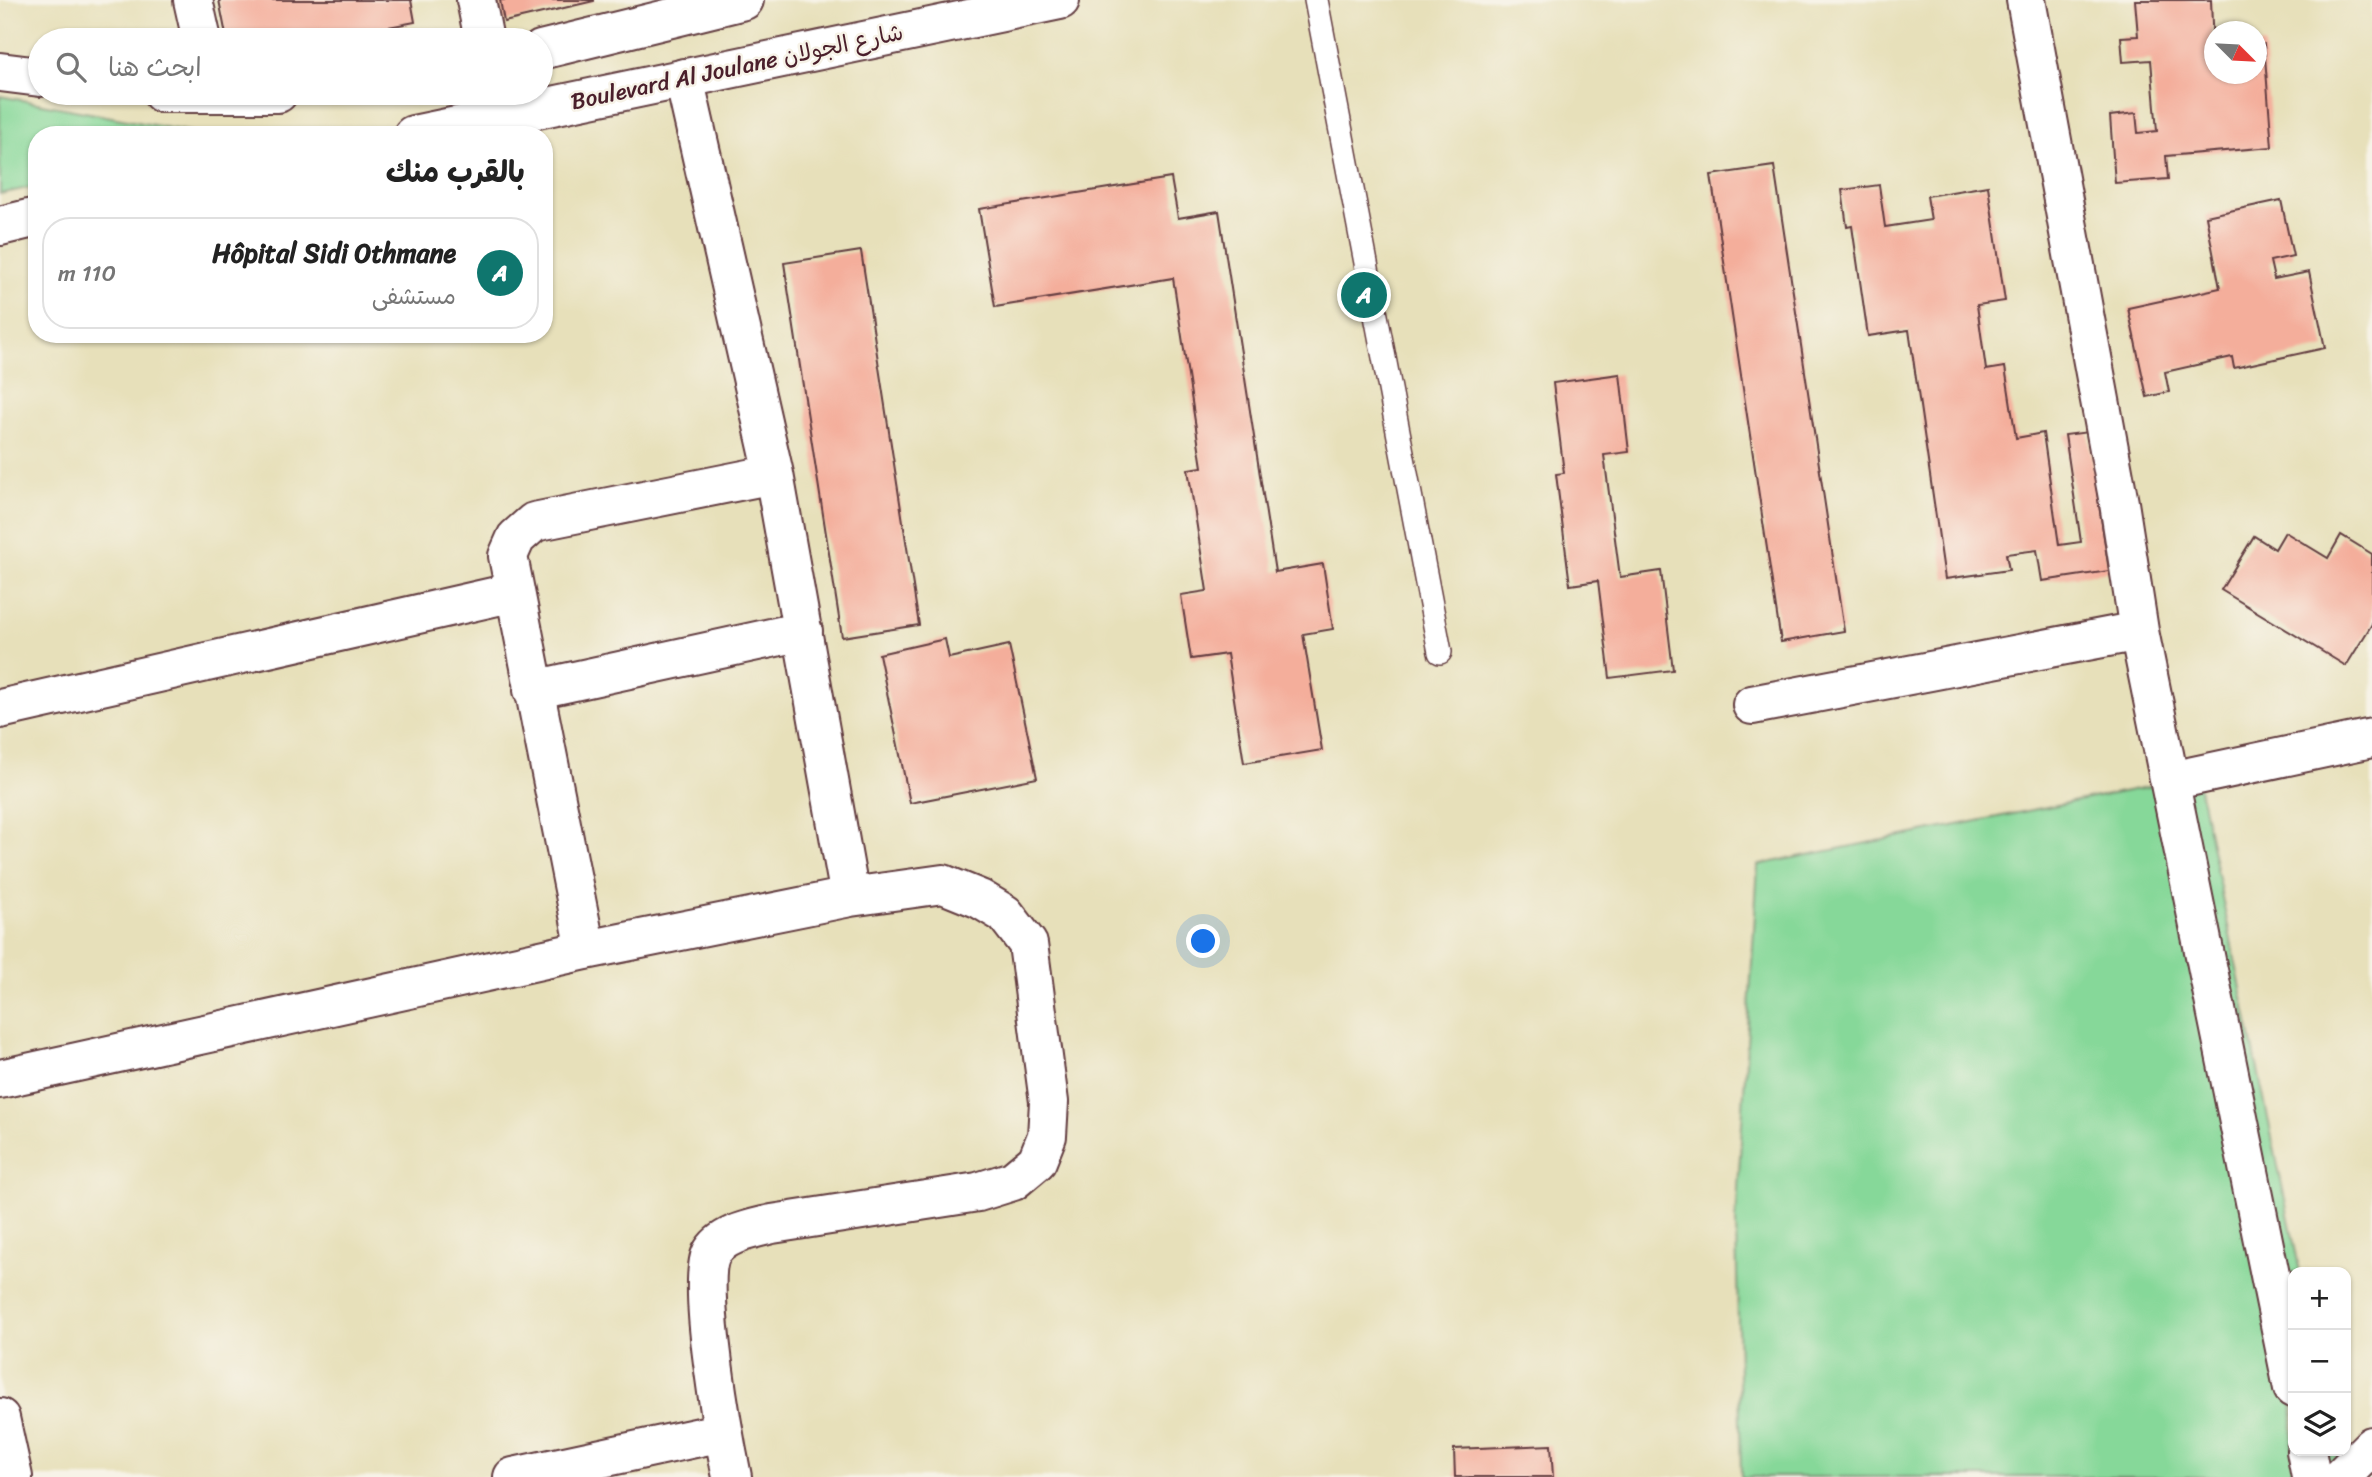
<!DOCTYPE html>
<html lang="ar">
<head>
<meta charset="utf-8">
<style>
  body { margin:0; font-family:Sriracha,"Playpen Sans Arabic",sans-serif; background:#f6f6f6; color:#222; direction:rtl }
  .controls { position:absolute; right:21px; bottom:21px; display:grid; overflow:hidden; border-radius:14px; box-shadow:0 2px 5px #0004 }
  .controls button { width:63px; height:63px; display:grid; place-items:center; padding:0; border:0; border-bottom:2px solid #e0e0e0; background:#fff; color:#222; font:35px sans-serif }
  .compass { position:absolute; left:2204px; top:21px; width:63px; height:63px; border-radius:50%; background:#fff; box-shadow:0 2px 5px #0004; rotate:114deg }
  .you { position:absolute; left:1204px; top:942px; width:24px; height:24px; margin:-18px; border:5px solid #fff; border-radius:50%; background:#1a73e8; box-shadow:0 0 0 10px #1a73e833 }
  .badge { display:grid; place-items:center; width:46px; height:46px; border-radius:50%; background:#0f766e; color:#fff; font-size:23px; font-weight:700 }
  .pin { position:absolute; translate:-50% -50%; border:4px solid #fff; box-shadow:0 2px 7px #0006 }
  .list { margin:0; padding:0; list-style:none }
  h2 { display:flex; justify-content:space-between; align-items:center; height:91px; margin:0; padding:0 28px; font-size:30px }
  h2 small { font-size:23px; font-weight:400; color:#767676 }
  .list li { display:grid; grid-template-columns:46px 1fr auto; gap:21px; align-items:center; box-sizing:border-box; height:112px; margin:0 14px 14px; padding:0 14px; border:2px solid #e0e0e0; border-radius:28px }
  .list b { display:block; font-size:26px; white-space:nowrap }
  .list p { margin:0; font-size:23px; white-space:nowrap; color:#767676 }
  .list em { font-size:23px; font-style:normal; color:#767676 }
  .icon { flex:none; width:38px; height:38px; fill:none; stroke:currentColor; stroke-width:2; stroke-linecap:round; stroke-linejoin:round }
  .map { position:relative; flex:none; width:2372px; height:1477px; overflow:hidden; direction:ltr }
  .search { position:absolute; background:#fff; box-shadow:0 2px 5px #0004; left:28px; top:28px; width:525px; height:77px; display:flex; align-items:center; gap:18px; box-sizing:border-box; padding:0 24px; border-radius:38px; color:#767676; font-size:26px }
  .panel { position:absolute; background:#fff; box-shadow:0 2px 5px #0004; left:28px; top:126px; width:525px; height:217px; border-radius:28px; direction:rtl }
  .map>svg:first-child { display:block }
  .green { fill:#86d899; stroke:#687c62; stroke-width:2 }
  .building { fill:#f4ae9b }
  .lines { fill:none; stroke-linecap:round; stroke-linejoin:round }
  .lane-casing { stroke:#623c40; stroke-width:26 }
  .street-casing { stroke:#623c40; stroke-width:42 }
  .secondary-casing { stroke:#623c40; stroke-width:42 }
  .lane { stroke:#fff; stroke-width:23 }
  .street { stroke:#fff; stroke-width:38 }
  .secondary { stroke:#fff; stroke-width:38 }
  .labels { text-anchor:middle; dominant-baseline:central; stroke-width:5; stroke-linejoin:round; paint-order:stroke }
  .street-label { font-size:23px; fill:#4a1f2b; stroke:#f7f3e8 }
</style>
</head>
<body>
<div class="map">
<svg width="2372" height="1477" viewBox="0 0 2372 1477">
  <rect width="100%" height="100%" fill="#f7f3e8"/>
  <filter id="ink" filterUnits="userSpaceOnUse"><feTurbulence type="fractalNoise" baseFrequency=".0143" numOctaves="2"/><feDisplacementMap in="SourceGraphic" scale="14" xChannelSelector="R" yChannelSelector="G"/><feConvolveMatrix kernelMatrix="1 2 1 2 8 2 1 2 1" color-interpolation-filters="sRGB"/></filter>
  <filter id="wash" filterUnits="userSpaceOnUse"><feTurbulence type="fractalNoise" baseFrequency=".00686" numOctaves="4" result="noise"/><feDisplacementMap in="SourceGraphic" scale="28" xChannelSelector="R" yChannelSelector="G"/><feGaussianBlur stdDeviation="1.57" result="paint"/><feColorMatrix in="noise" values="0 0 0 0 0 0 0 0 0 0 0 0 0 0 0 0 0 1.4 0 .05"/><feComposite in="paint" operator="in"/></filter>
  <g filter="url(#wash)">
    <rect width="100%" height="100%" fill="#e7e0ba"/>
    <path class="green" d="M0 96 206 135H37V186L0 194Z
      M2197 777 2300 1272H2293V1451H2337L2343 1477H1741L1736 1221 1758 865Z"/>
    <g id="blocks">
      <path class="building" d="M219 0H411L415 22 320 40H227Z
        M500 0H594V1L504 22Z
        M2135 0H2211L2214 74H2256V45L2264 44 2272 147 2166 156 2168 179 2115 183 2110 116 2136 113 2138 133 2157 131 2151 60 2123 62 2121 37 2138 36Z
        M1774 166 1844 631 1781 642 1711 175Z
        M1171 178 1178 218 1219 211 1275 572 1323 564 1333 629 1303 634 1322 750 1244 763 1227 654 1191 659 1181 595 1207 591 1188 469 1202 467 1173 278 995 307 979 209Z
        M1879 185 1885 227 1931 220 1927 196 1988 186 2005 301 1977 305 1986 370 2005 367 2016 438 2043 433 2059 545 2081 542 2065 435 2088 432 2109 571 2042 581 2037 550 2006 554 2009 570 1945 579 1909 330 1868 336 1852 226 1847 227 1842 190Z
        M2281 200 2293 256 2270 261 2274 279 2309 272 2325 348 2234 368 2232 357 2165 372 2169 392 2147 397 2128 308 2220 288 2206 216Z
        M861 251 919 625 842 637 784 263Z
        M1620 374 1629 452 1604 455 1620 577 1661 571 1673 670 1610 678 1598 581 1570 585 1556 474 1564 473 1553 383Z
        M2285 532 2328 558 2341 535 2372 554V624L2346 666 2221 590 2254 536 2275 549Z
        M945 639 949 658 1009 645 1037 778 910 803 879 654Z
        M1551 1445 1553 1477H1455L1454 1449Z"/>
    </g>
  </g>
  <g filter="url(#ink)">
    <use href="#blocks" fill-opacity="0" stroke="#623c40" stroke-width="2"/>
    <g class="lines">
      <defs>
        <path id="lane" d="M1316 0 1440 652"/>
        <path id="street" d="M193 0 202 40
          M476 0 484 40
          M2026 0 2119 503 2139 631 2293 1388
          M684 78 774 474 850 897
          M533 690 803 631
          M1752 705 2139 631
          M0 709 515 592
          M2170 781 2372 738
          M586 950 508 556 516 538 534 522 774 474
          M0 1079 586 950 850 897 943 884 980 899 1005 914 1028 944 1049 1102 1047 1136 1037 1161 1013 1181 978 1192 772 1224C752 1229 721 1234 711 1254 696 1284 724 1438 732 1477
          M2306 1451 2311 1477
          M513 1477 723 1432
          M2341 1477 2372 1446"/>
        <path id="secondary" d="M541 50 744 0
          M0 72 40 77
          M162 93H278
          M413 135 1060 0
          M0 226 37 217
          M0 1418 13 1477"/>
      </defs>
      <use href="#lane" class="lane-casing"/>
      <use href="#street" class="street-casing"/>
      <use href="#secondary" class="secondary-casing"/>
      <use href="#lane" class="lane"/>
      <use href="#street" class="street"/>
      <use href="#secondary" class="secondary"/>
    </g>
  </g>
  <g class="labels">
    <g class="street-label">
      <text transform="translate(737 67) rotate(-12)">Boulevard Al Joulane شارع الجولان</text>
    </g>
  </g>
</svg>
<div class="controls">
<button>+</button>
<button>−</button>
<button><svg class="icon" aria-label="layers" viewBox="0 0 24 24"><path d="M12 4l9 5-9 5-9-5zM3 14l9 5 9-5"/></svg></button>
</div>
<svg class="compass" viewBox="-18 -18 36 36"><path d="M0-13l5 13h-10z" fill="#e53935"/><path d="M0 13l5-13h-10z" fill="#767676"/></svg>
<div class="you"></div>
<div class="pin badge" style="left:1364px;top:295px">A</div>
<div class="search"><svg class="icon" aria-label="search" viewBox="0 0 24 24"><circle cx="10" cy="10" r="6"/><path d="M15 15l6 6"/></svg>ابحث هنا</div>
<section class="panel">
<h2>بالقرب منك<small></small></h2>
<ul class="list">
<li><span class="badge">A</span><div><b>Hôpital Sidi Othmane</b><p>مستشفى</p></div><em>110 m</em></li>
</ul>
</section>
</div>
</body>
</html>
